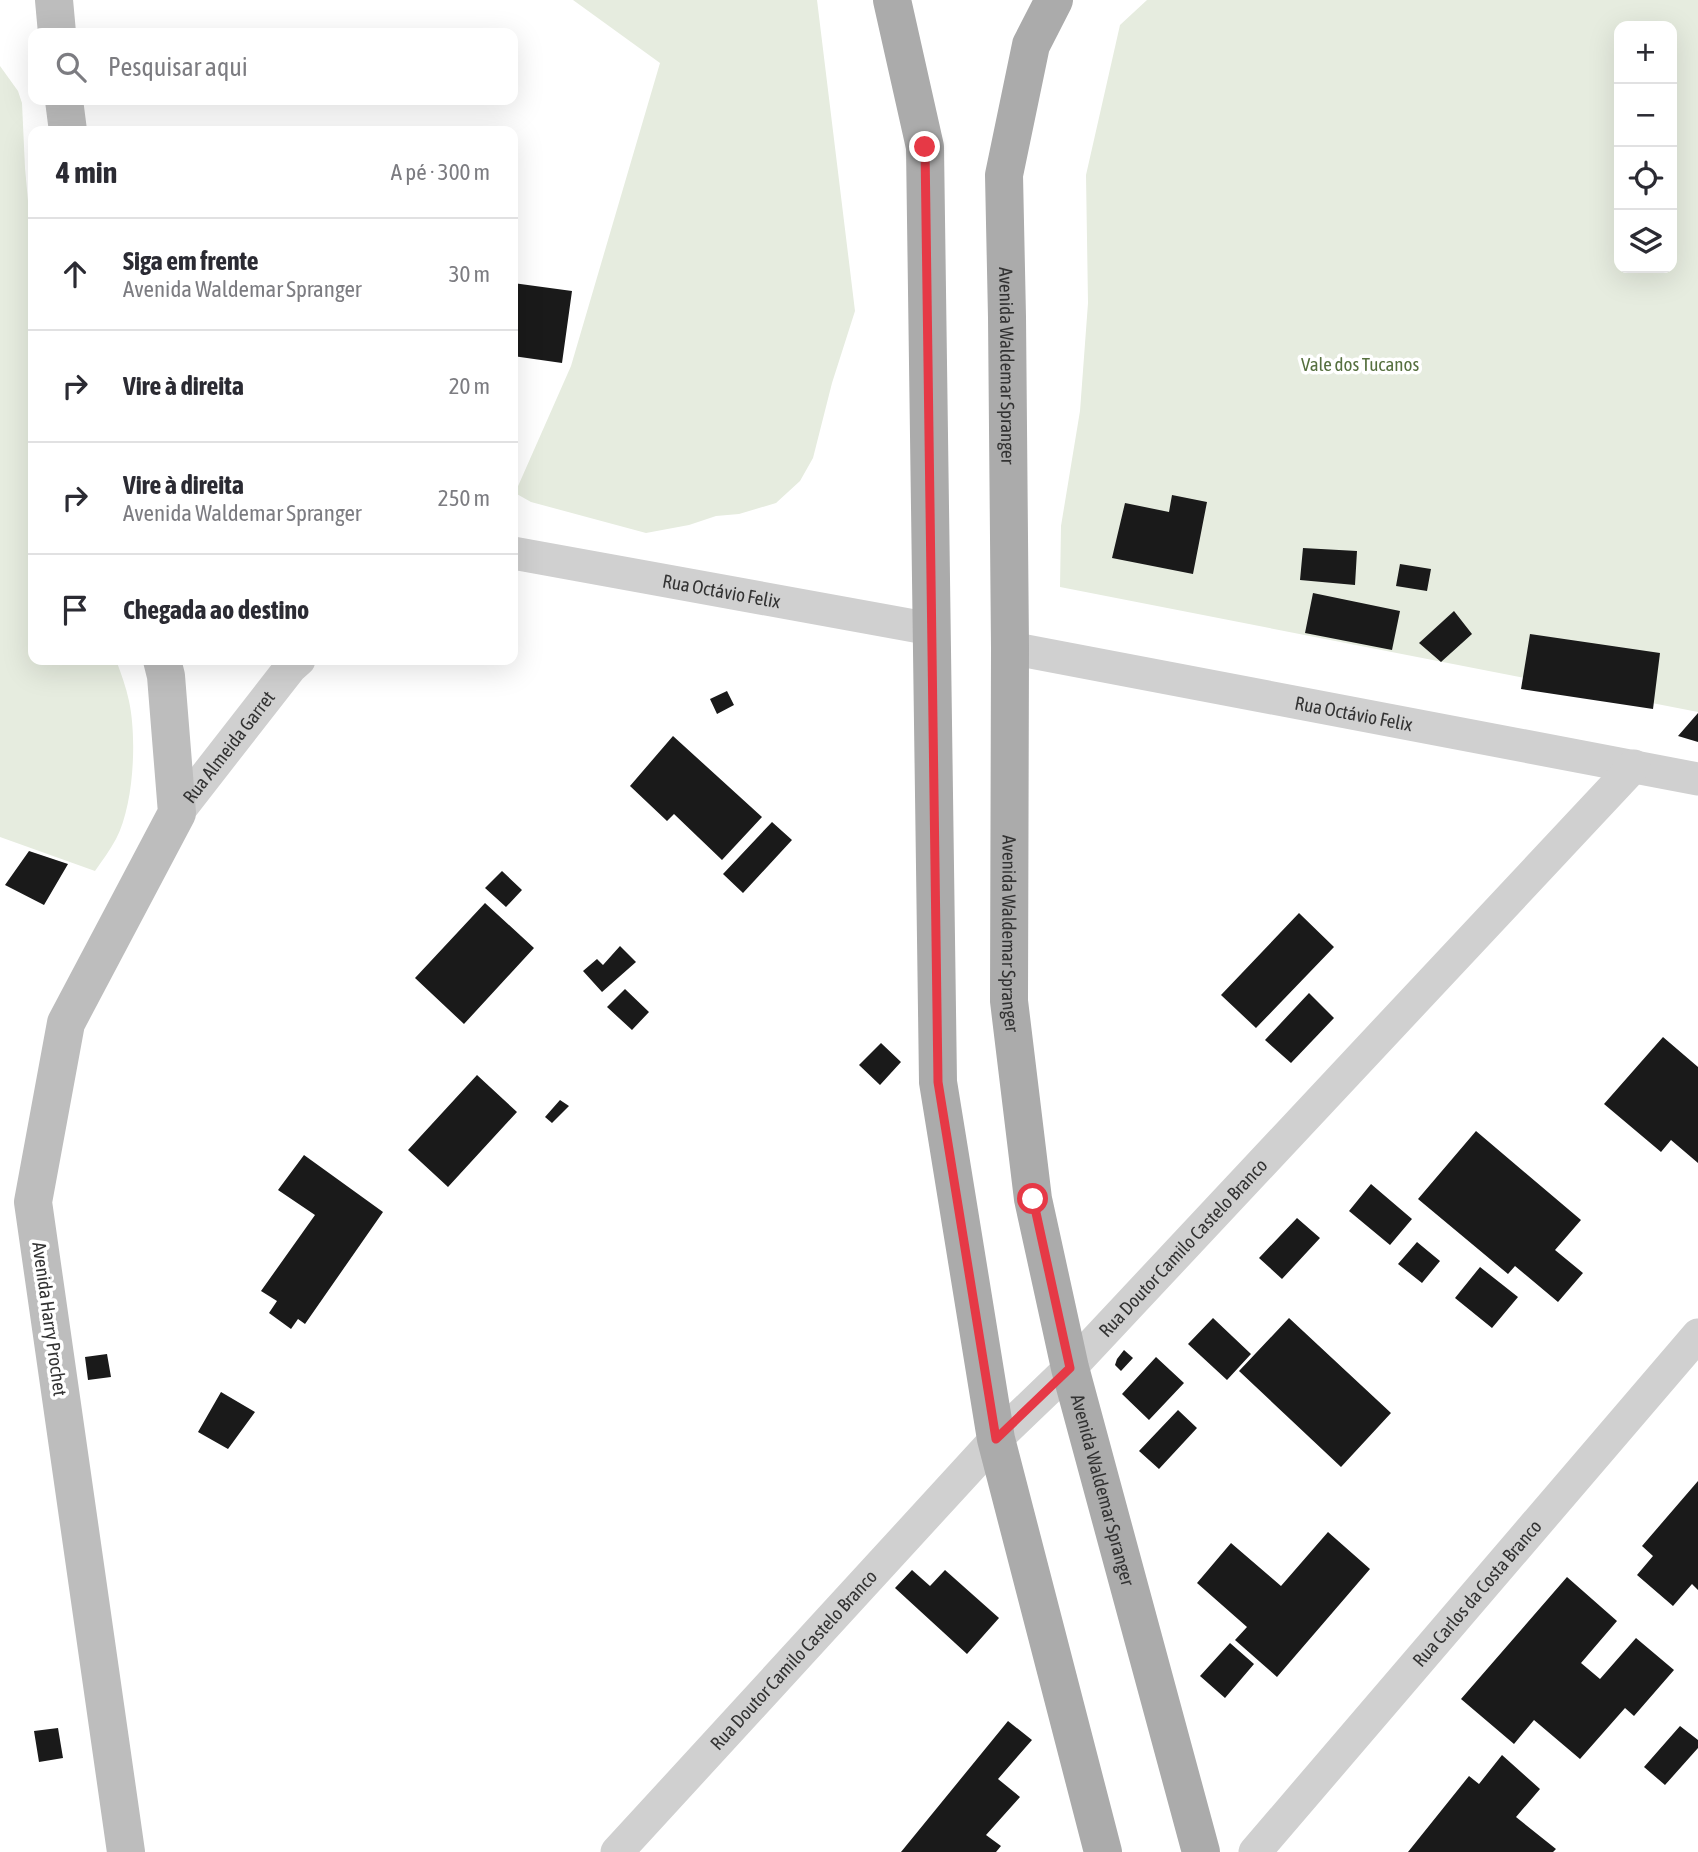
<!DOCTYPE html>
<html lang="pt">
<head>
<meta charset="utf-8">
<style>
  body { margin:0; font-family:"Asap Condensed",sans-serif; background:#f7f7f7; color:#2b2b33 }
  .controls { position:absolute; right:21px; top:21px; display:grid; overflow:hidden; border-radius:14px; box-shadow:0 7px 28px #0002 }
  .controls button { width:63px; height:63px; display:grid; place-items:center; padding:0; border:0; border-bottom:2px solid #e1e1e2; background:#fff; color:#2b2b33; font:35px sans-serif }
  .stop { position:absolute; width:21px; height:21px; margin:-16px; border:5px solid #e63946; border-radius:50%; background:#fff }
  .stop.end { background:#e63946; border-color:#fff; box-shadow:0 2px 7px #0008 }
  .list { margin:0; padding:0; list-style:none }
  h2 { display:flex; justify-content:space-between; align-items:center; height:91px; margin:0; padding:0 28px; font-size:30px }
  h2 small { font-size:23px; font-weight:400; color:#7c7c81 }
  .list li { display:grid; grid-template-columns:46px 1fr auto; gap:21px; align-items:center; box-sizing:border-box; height:112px; padding:0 28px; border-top:2px solid #e1e1e2 }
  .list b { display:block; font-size:26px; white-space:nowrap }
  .list p { margin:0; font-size:23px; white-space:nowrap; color:#7c7c81 }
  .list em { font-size:23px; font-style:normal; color:#7c7c81 }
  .icon { flex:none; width:38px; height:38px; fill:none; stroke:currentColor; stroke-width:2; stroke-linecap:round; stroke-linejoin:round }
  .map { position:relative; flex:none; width:1698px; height:1852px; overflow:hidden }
  .search { position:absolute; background:#fff; box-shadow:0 7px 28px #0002; left:28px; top:28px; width:490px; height:77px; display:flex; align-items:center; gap:18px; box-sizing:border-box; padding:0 24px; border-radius:14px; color:#7c7c81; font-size:26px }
  .panel { position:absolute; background:#fff; box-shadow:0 7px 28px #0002; left:28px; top:126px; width:490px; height:539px; border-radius:14px }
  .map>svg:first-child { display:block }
  .green { fill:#e6ecdf; fill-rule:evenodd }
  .building { fill:#1a1a1a }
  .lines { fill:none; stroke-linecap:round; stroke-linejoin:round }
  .street { stroke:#d0d0d0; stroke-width:33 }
  .secondary { stroke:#bdbdbd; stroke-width:38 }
  .primary { stroke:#ababab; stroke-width:38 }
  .route { stroke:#e63946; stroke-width:9 }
  .labels { text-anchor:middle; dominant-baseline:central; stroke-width:7; stroke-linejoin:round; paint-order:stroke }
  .park-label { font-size:19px; fill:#56703f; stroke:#fff }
  .street-label { font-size:19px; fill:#333; stroke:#fff }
</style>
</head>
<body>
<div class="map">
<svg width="1698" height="1852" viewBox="0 0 1698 1852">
  <rect width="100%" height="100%" fill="#fff"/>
  <path class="green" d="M573 0H817L855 311 832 383 813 458 800 481 776 503 739 514 716 516 689 525 646 533 531 502 515 493 571 366 660 63Z
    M1147 0H1698V712L1060 587 1061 526 1080 411 1088 303 1086 175 1120 25ZM1619 26H1672V268H1619Z
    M0 66 18 91 22 103 25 168 33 256V660H116C121 673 126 687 129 701 137 738 134 805 116 839 110 850 102 861 95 871L0 837Z"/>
  <path class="building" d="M513 283 572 291 562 363 513 356Z
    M1172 495 1207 502 1193 574 1112 558 1125 503 1169 512Z
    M1303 548 1357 551 1355 585 1300 580Z
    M1400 564 1431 569 1427 591 1396 586Z
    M1313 593 1400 611 1392 650 1305 633Z
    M1454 611 1472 634 1441 662 1419 643Z
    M1530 634 1660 653 1653 709 1521 689Z
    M727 691 734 705 717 714 710 699Z
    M1698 713V742L1678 736Z
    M673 736 762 817 722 860 674 814 667 821 630 786Z
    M772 822 792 840 743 893 723 874Z
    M29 851 68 864 44 905 5 885Z
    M502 871 522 890 506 907 485 888Z
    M485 903 534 948 464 1024 415 978Z
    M1299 913 1334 947 1256 1028 1221 995Z
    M620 946 636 962 602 992 583 971 597 959 603 965Z
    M625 989 649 1012 632 1030 607 1007Z
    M1309 993 1334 1018 1291 1063 1265 1040Z
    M1663 1037 1698 1067V1163L1671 1140 1661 1152 1604 1104Z
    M881 1043 901 1062 880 1085 859 1065Z
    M477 1075 517 1112 448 1187 408 1150Z
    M560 1100 569 1106 552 1123 545 1117Z
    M1476 1131 1581 1220 1555 1250 1583 1273 1558 1302 1515 1266 1508 1274 1418 1199Z
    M304 1155 383 1212 305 1324 298 1319 291 1329 269 1313 277 1301 261 1291 315 1215 278 1190Z
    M1371 1184 1412 1219 1390 1245 1349 1211Z
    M1297 1218 1320 1238 1282 1279 1259 1258Z
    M1417 1242 1440 1261 1422 1283 1398 1264Z
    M1480 1267 1518 1297 1492 1328 1455 1298Z
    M1213 1318 1251 1354 1227 1380 1188 1344Z
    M1289 1318 1391 1413 1341 1467 1239 1371Z
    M1124 1350 1133 1358 1121 1371 1115 1365 1117 1359Z
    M107 1354 111 1377 88 1380 85 1357Z
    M1156 1357 1184 1383 1149 1420 1122 1394Z
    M221 1392 255 1412 228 1449 198 1432Z
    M1178 1410 1197 1428 1159 1469 1139 1451Z
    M1698 1481V1590L1692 1584 1673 1606 1637 1575 1653 1556 1642 1546Z
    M1328 1532 1370 1569 1277 1677 1235 1640 1247 1627 1197 1583 1231 1543 1281 1586Z
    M912 1570 930 1586 945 1570 999 1618 967 1654 895 1588Z
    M1567 1577 1617 1621 1581 1663 1600 1679 1636 1638 1674 1670 1634 1716 1625 1708 1580 1759 1534 1720 1514 1744 1461 1699Z
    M1230 1643 1254 1664 1225 1698 1200 1676Z
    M1008 1721 1032 1740 998 1779 1020 1797 986 1835 1001 1846 996 1852H901Z
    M1680 1726 1698 1740V1748L1665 1785 1644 1767Z
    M58 1728 63 1758 39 1762 34 1731Z
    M1502 1755 1540 1789 1516 1817 1556 1849 1553 1852H1408L1469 1776 1479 1784Z"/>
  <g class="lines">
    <g class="street">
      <path id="s1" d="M513 553 931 629"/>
      <path id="s2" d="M1010 648 1698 779"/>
      <path id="s3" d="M177 813 290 668 299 660"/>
      <path id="s4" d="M617 1852 996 1439 1070 1368 1634 766"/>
      <path id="s5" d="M1255 1852 1698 1335"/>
    </g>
    <path class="secondary" d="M54 0 57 33
      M64 100 68 131
      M126 1852 33 1202 66 1023 177 813 166 676 162 660"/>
    <g class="primary">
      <path d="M892 0 925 147 938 1082 996 1439 1103 1852"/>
      <path id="s6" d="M1054 0 1031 45 1004 175 1007 317 1010 648 1009 1001 1033 1199 1070 1368 1201 1852"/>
    </g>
  </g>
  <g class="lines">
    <path class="route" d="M925 147 938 1082 996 1439 1070 1368 1033 1199"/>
  </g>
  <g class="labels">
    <g class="park-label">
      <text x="1360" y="364">Vale dos Tucanos</text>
    </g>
    <g class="street-label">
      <text stroke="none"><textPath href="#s6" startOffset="374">Avenida Waldemar Spranger</textPath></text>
      <text stroke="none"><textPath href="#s1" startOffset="212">Rua Octávio Felix</textPath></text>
      <text stroke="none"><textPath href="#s2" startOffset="350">Rua Octávio Felix</textPath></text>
      <text stroke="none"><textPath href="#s3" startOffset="84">Rua Almeida Garret</textPath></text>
      <text stroke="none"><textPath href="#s6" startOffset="942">Avenida Waldemar Spranger</textPath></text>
      <text stroke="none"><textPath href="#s4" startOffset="828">Rua Doutor Camilo Castelo Branco</textPath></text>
      <text transform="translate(50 1319) rotate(82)">Avenida Harry Prochet</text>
      <text stroke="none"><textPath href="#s6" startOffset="1508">Avenida Waldemar Spranger</textPath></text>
      <text stroke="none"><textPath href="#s5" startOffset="341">Rua Carlos da Costa Branco</textPath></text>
      <text stroke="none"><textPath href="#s4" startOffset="261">Rua Doutor Camilo Castelo Branco</textPath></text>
    </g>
  </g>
</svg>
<div class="controls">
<button>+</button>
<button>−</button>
<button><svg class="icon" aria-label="locate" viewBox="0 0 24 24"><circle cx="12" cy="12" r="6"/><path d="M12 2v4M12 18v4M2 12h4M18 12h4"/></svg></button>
<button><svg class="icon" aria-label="layers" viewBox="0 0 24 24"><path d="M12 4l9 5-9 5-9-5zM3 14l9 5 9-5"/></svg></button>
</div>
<div class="stop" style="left:1033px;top:1199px"></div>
<div class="stop end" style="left:925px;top:147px"></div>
<div class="search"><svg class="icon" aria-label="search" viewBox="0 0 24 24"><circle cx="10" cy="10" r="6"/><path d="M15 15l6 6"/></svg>Pesquisar aqui</div>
<section class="panel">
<h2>4 min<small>A pé · 300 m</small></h2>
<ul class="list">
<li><svg class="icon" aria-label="ahead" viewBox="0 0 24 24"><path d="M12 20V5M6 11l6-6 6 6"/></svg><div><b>Siga em frente</b><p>Avenida Waldemar Spranger</p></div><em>30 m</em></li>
<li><svg class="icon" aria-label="right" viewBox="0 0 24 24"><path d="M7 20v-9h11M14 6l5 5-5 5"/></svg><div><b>Vire à direita</b></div><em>20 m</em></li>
<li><svg class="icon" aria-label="right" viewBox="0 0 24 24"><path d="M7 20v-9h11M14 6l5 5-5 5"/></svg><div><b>Vire à direita</b><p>Avenida Waldemar Spranger</p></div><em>250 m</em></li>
<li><svg class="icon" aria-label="arrive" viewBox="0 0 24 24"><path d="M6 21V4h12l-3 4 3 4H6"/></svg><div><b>Chegada ao destino</b></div></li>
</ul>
</section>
</div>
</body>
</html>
